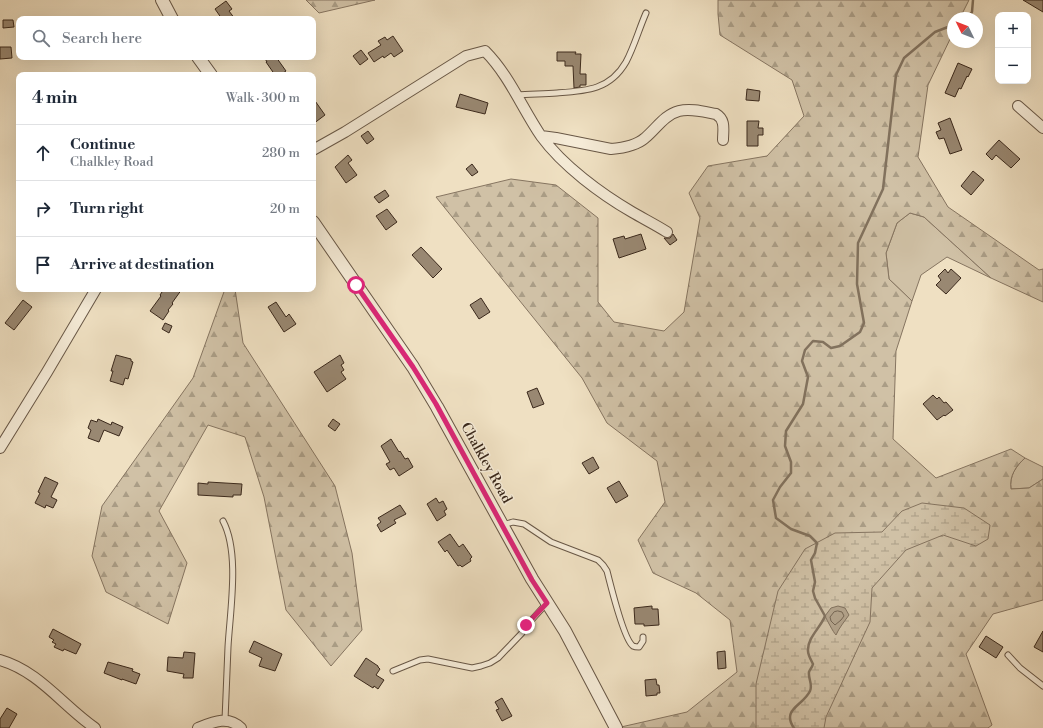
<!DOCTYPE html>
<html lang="en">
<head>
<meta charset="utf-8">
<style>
  body { margin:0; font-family:"Libre Bodoni",serif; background:#f6f6f7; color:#1f2937 }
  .controls { position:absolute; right:12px; top:12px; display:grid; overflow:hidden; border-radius:8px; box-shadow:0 4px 16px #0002 }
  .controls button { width:36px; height:36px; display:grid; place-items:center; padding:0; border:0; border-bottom:1px solid #e0e1e3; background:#fff; color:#1f2937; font:20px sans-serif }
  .compass { position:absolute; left:947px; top:12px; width:36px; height:36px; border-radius:50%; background:#fff; box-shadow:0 4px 16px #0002; rotate:313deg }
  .stop { position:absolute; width:12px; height:12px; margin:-9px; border:3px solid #db2777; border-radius:50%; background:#fff }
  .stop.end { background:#db2777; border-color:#fff; box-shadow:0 1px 4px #0008 }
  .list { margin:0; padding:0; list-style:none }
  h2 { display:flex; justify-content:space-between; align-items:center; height:52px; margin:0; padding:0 16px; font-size:17px }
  h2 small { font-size:13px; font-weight:400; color:#747a83 }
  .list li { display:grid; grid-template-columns:26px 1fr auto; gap:12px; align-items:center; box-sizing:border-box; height:56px; padding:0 16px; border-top:1px solid #e0e1e3 }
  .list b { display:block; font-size:15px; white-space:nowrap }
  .list p { margin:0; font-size:13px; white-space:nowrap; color:#747a83 }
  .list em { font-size:13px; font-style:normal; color:#747a83 }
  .icon { flex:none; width:22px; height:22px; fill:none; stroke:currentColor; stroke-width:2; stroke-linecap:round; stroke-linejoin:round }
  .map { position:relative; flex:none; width:1043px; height:728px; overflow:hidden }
  .search { position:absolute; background:#fff; box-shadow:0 4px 16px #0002; left:16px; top:16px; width:300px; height:44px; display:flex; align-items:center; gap:10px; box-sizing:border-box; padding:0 14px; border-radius:8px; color:#747a83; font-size:15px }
  .panel { position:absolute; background:#fff; box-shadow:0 4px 16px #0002; left:16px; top:72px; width:300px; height:220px; border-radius:8px }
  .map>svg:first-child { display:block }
  .green { fill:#d0c1a6; stroke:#867561 }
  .forest { fill:url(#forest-firs); stroke:#867561 }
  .wetland { fill:url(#wetland-marsh); stroke:#867561 }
  .water { fill:#b2a28a; stroke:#82725e }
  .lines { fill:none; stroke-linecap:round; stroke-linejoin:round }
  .shore { stroke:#766653; stroke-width:1 }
  .stream { stroke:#82725e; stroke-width:2.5 }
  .building { fill:#998872; stroke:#3b291c }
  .service-casing { stroke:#685746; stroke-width:7 }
  .minor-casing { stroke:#685746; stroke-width:12 }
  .tertiary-casing { stroke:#685746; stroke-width:14 }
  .service { stroke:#f5ebd7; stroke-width:5 }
  .minor { stroke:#f5ebd7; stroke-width:10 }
  .tertiary { stroke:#f5ebd7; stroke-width:12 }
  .route { stroke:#db2777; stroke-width:5 }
  .labels { text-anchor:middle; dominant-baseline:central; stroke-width:3; stroke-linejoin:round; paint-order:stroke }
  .street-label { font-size:14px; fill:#3b291c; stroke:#f5ebd7 }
</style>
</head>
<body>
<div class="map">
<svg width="1043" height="728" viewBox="0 0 1043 728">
  <defs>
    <pattern id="forest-firs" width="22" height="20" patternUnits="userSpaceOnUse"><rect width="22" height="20" fill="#d0c1a6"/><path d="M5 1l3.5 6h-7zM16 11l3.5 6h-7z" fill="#aa9d86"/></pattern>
    <pattern id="wetland-marsh" width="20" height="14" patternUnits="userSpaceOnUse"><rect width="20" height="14" fill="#d0c1a6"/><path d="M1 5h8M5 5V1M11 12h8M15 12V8" fill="none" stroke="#aa9d86"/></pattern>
  </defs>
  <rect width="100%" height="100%" fill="#efe0c2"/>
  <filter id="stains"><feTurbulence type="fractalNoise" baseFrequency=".005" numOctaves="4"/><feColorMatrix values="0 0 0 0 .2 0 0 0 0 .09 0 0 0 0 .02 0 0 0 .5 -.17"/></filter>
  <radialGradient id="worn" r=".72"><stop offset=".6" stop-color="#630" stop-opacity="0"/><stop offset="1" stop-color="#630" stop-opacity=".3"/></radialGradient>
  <path class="green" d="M910 213 924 217 991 278 947 257 921 275 912 301 889 279 886 253 897 223Z
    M1025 458 1043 467V479L1029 488 1011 489C1009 476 1016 466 1025 458Z"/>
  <path class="forest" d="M306 0H375L319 13Z
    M718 0H969L960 18H953V33L928 85 918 157 948 207 1039 270 1043 269V302L991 278 924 217 910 213 897 223 886 253 889 279 912 301 896 351 893 439 936 478 1011 449 1025 458C1016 466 1009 476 1011 489L1029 488 1043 479V600L993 614 966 654 992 725 988 728H621V727L687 712 737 672 730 620 696 593 653 573 638 540 665 502 657 461 607 423 582 378 436 197 511 179 556 185 598 218V302L614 322 664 331 684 312 700 218 689 193 708 166 767 156 804 116 792 80 720 35 718 14Z
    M225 289H235L243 343 335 486 352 553 362 630 331 666 286 610 264 497 245 437 208 425 159 511 187 563 168 624 106 592 92 556 102 506 193 378Z"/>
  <path class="wetland" d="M922 503 964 508 990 525 988 539 976 546 943 535 906 550 872 588 870 622 826 717 824 728H756V684L778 591 805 549 835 533 882 532 902 511Z"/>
  <path class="water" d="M838 606 845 608 849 615C844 622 839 628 836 635 833 632 827 620 825 616L831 608Z"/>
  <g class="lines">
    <path class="shore" d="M838 611 842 612 844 616 841 620 835 625 831 621 830 617 834 612Z"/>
    <path class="stream" d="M967 18 972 12 973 0
      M794 728C781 709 803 706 810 691 813 684 808 679 809 672 810 669 812 668 813 664 811 660 808 655 808 651 807 638 821 627 825 616L815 598 813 591 815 582 811 560 815 553 817 543 810 536 791 529 776 518 773 500 780 487 791 473V462L785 446 786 431 803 404 808 377 802 361 805 350 813 341 823 342 831 348 840 346 860 332 864 323 857 284 858 243 883 189 896 75 904 58 935 32 953 25"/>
  </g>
  <path class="building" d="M1023 0H1043V12Z
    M226 1 232 9 229 11 235 19H222L215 9Z
    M3 20H13L14 27 3 28Z
    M393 36 403 51 394 57 391 53 384 58 383 56 374 62 368 53 381 45 378 41 385 37 387 40Z
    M0 47H11L12 58 0 59Z
    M361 50 368 59 360 65 353 56Z
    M557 52H576L575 54H581L580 74H586V85H580V87L574 88 573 66H565V61H557Z
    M264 57H276L286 71 280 75H275L266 62H267Z
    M958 63 972 69 968 77 967 76 961 89 959 88 955 97 945 93Z
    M747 89 760 91 759 101 746 100Z
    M460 94 488 103 485 114 456 107Z
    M313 98 325 115 313 124Z
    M950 118 962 150 950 154 944 138 939 139 936 132 941 130 938 123Z
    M747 121H759L758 128H763V135H758V146H747Z
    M368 131 374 139 367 144 361 136Z
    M999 140 1020 159 1011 168 996 155 992 160 986 154Z
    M348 155 352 160 348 163 357 175 346 183 335 167Z
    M472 164 478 172 472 176 466 169Z
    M973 171 984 180 971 195 961 186Z
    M385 190 389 196 379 203 374 197Z
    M387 209 397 222 386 230 376 216Z
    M641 234 646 249 619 258 613 239 624 236 625 239Z
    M673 234 677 240 670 245 664 238H670Z
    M421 247 442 269 433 278 412 255Z
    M945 269 948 273 951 269 961 278 946 294 936 285 941 280 938 276Z
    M164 289H182L172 303 173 304 168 310 169 311 163 320 150 311 161 296 160 295Z
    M481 298 490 312 479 319 470 305Z
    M23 300 32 307 14 330 5 323Z
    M276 302 286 317 289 314 296 324 284 332 268 307Z
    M165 323 172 326 169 333 162 329Z
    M116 355 131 359V361L133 362 128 379 125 378 123 385 110 381 113 371H111Z
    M340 355 344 363 341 365 344 370 341 372 346 379 327 392 314 372Z
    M537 388 544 404 533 408 527 392Z
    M933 395 937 399 939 397 944 403 946 402 953 410 945 416 944 415 937 420 923 404Z
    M98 419 111 425 112 422 123 427 119 436 104 430 99 442 88 438 91 430 88 428 91 420 97 422Z
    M333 419 340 424 335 431 328 426Z
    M391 439 399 452 400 451 405 459 408 458 413 467 399 476 394 468 390 470 386 464 390 462 381 446Z
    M593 457 599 468 589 474 582 463Z
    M45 477 58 483 51 497 57 500 53 508 46 505 45 508 35 503 40 493 38 492Z
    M619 481 628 496 616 503 607 488Z
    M208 482 242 484 241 495H233V497L198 495V483L208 484Z
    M436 498 439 503 443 501 447 509 444 511 446 515 437 521 427 504Z
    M400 505 406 514 394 520 396 523 381 532 377 525 381 522 378 518Z
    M450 534 459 547 463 544 472 557 470 559 471 561 462 567 460 565 458 566 447 550 445 552 438 542Z
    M652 606V609H658L659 625 644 626V624H635L634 608Z
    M53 629 81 644 76 654 64 649 63 651 54 647 56 644 52 642 54 640 49 637Z
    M1043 631V652L1034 647Z
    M986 636 1003 647 996 658 979 647Z
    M254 641 282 654 275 671 259 666 262 658 249 652Z
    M725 651 726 668 718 669 717 652Z
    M184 652 195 653 193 678H183L184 674 167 671 168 657 183 658Z
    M366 658 378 666V667L380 669 376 675 384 680 378 689 374 686 373 688 354 676Z
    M108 662 133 669 132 671 140 674 136 684 122 679V680L104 673Z
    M656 679 657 685H659L660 693H657V695L646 696 645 680Z
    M502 698 512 716 502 721 496 710 499 709 495 702Z
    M7 708 17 714 9 728H0V719Z"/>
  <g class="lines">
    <defs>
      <path id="service" d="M517 95C530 94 544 94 557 93 586 91 610 90 626 62 634 47 639 29 646 13
        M223 521C240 553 230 611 228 647 227 672 226 696 225 720
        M503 525 513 522 524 524 551 542 598 560 603 565 607 571C610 583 624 640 633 646 635 647 636 647 639 647L643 641V637
        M1008 655 1020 668 1043 686
        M393 671 420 660 428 659 472 668 481 666 490 663 498 658 522 633 527 625 547 603"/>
      <path id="minor" d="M1018 106 1043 128
        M541 136C563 166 601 194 632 212 644 219 656 225 667 232
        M313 150 345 132 466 56 485 51C509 75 522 108 541 136L556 138 611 149C623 148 636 146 645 138 657 128 664 115 679 111 691 108 705 112 716 114 726 120 723 130 723 140
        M0 448 47 372 96 289
        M0 660C39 671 63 706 95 728
        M198 728C213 722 228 715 241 728"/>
      <path id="tertiary" d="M162 0 172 19
        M198 57 211 75
        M313 222 413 367 437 407 532 579 565 631 616 728"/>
    </defs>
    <use href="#service" class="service-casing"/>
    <use href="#minor" class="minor-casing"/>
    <use href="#tertiary" class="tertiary-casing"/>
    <use href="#service" class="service"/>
    <use href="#minor" class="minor"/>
    <use href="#tertiary" class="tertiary"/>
  </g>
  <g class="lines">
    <path class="route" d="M356 285 413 367 436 404 532 580 547 603 526 625"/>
  </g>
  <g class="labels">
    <g class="street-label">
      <text transform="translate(486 463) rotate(61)">Chalkley Road</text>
    </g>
  </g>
  <rect width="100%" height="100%" filter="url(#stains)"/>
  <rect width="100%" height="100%" fill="url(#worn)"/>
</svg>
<div class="controls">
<button>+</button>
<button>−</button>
</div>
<svg class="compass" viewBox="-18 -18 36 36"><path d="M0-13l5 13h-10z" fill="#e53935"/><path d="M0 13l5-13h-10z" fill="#747a83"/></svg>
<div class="stop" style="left:356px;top:285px"></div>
<div class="stop end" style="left:526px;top:625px"></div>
<div class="search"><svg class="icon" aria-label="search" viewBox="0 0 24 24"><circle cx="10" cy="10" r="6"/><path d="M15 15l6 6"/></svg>Search here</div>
<section class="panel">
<h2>4 min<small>Walk · 300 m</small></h2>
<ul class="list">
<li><svg class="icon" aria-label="ahead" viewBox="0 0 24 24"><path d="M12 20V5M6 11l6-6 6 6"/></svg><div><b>Continue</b><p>Chalkley Road</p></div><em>280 m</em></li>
<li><svg class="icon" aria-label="right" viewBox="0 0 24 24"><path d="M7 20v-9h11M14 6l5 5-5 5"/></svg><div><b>Turn right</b></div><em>20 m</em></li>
<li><svg class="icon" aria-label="arrive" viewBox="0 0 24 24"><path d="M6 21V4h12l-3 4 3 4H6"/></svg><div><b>Arrive at destination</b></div></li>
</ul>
</section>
</div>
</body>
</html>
